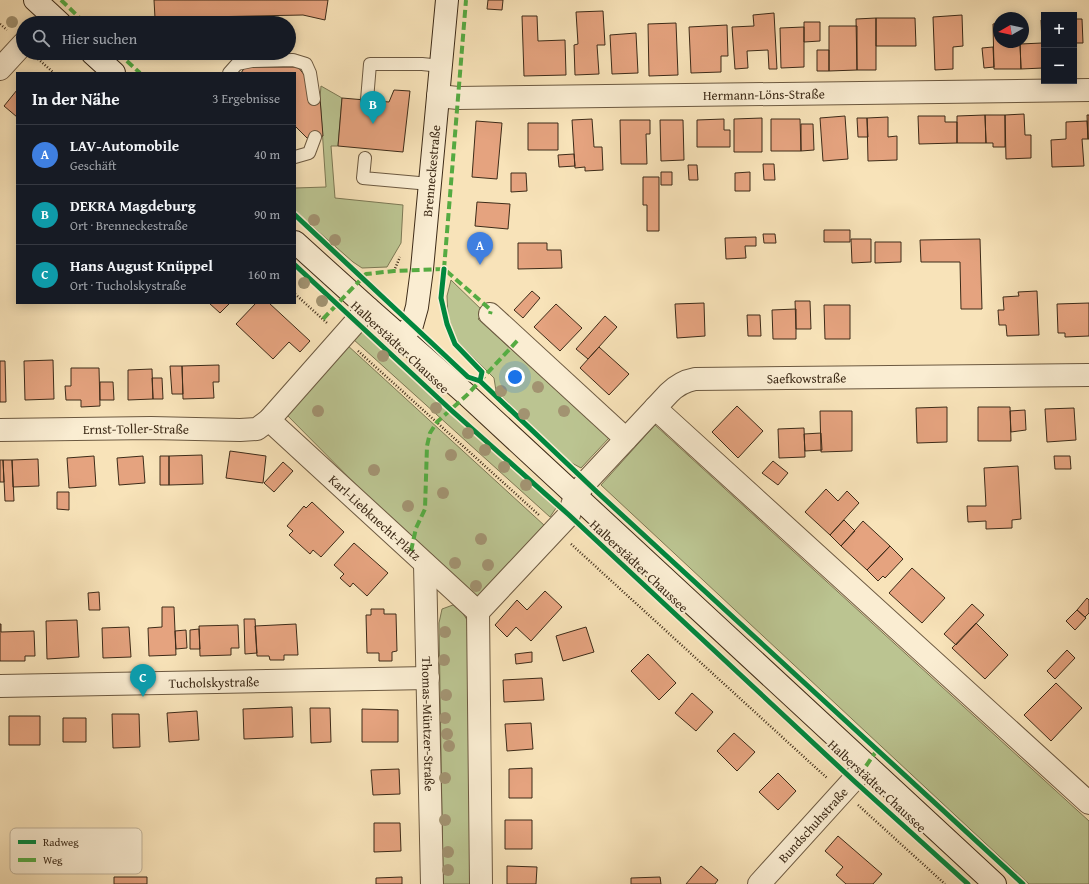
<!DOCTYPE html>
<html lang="de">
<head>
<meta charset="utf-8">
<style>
  body { margin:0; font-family:"Gentium Book Plus",serif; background:#20242c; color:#f1f3f6 }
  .controls { position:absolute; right:12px; top:12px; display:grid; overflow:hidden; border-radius:0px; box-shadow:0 2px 10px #0003 }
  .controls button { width:36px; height:36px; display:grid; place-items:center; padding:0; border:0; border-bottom:1px solid #363941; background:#171b24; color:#f1f3f6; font:20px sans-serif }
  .compass { position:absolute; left:993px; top:12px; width:36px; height:36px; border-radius:50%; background:#171b24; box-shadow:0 2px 10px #0003; rotate:261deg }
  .you { position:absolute; left:515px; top:377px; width:14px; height:14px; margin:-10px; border:3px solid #fff; border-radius:50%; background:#1a73e8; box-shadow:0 0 0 6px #1a73e833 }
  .badge { display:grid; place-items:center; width:26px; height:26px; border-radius:50%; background:#c59692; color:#fff; font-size:13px; font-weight:700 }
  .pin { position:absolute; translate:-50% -33px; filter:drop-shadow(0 1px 2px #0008) }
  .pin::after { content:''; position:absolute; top:21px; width:14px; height:12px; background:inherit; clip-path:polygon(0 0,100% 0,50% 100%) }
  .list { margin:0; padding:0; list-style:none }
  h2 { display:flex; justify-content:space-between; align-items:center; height:52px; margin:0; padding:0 16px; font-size:17px }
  h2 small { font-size:13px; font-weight:400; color:#9ea1a6 }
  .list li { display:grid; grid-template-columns:26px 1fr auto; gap:12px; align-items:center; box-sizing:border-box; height:60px; padding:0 16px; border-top:1px solid #363941 }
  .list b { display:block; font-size:15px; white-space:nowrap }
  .list p { margin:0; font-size:13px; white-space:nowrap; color:#9ea1a6 }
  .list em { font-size:13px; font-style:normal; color:#9ea1a6 }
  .icon { flex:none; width:22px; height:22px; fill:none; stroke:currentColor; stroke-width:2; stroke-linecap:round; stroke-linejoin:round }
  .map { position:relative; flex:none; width:1089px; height:884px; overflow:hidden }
  .search { position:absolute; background:#171b24; box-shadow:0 2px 10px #0003; left:16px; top:16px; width:280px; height:44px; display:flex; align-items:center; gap:10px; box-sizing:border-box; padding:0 14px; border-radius:22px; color:#9ea1a6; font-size:15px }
  .panel { position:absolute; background:#171b24; box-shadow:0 2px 10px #0003; left:16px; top:72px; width:280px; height:232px; border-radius:0px }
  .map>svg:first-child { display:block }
  .green { fill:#bbc491; stroke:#7c7854 }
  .building { fill:#e5a37f; stroke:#3d2b18 }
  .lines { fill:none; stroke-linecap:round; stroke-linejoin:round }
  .lane-casing { stroke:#6c5940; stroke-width:14 }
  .street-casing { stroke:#6c5940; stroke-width:24 }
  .secondary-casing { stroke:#3d2b18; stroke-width:24 }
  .path { stroke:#3d2b18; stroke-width:2.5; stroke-dasharray:1 2; stroke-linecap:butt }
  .lane { stroke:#faedd2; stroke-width:12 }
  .street { stroke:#faedd2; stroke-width:22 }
  .secondary { stroke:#faedd2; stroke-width:22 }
  .quiet { stroke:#55ab42; stroke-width:4; stroke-dasharray:8 4; stroke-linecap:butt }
  .cycleway-casing { stroke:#faedd2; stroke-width:8 }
  .cycleway { stroke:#00873e; stroke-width:5 }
  .tree { fill:#a29371 }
  .labels { text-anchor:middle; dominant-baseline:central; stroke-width:4; stroke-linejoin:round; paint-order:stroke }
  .street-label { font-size:13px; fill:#3d2b18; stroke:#faedd2 }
  .key { fill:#faedd2; stroke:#c1b39a; stroke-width:1 }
  .key-label { font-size:11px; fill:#3d2b18 }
</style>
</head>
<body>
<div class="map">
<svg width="1089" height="884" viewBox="0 0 1089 884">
  <rect width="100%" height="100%" fill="#f8e3b9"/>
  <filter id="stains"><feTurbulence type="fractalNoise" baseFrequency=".005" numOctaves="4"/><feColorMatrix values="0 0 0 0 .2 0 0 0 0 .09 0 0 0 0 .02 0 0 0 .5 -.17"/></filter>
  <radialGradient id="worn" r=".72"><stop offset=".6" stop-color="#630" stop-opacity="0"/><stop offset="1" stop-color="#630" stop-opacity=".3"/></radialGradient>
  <path class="green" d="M321 86 342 98 338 146H331L335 198 403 205 401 243 387 267 362 268 353 262 295 211V188L326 187 320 98Z
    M451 280 484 312 478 319 609 438 581 468 570 462 496 391 494 378 455 339 448 316 447 296Z
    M362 329 556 508 550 517 353 339Z
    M346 344 545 526 474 604 283 411Z
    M655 425 1089 821V884H1029L601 485Z
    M453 605 462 612 469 623 473 884H443L439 623 442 609Z"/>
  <path class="building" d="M154 0H328L325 20 303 15 155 18Z
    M488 0H503L502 10 487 9Z
    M603 11 605 45H597L599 74 575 75 574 45 578 44 576 12Z
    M774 13 777 69H769L768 50 747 51 748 68 735 69 732 27 754 26 753 15Z
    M962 15 963 46 953 47V69L935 70 933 17Z
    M522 16H537L538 41 565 40 566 75 524 76Z
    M876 18H915L916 46H876Z
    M876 18V70H857L856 19Z
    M1074 19H1082L1083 43H1074Z
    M1041 20H1044V68H1043Z
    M804 22H820V41L804 42Z
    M676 23 678 75 649 76 648 24Z
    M999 23V42H1020L1021 69H994L993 24Z
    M727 25 728 56H721V72L691 73 689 27Z
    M829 26H857V70L829 71Z
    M804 27V67L781 68 780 28Z
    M636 33 638 73 612 74 610 35Z
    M1042 43 1043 68 1021 69 1020 44Z
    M993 47 994 67 984 68 982 48Z
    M817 50H829V71H817Z
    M245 67H298L306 77 309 99 320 98 323 136 307 138 295 126V73H241Z
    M17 90V117L4 106Z
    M394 90 410 91 403 152 338 146 342 98 389 102Z
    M1024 114 1025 135H1031V158L1006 159 1005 115Z
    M985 115 986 143H957V116Z
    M985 115H1005V147H993V143H986Z
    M1087 115H1089V139H1088Z
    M845 116 848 159 823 161 820 118Z
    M918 116H945V122H957V143L919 144Z
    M888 117V137L897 136V160L868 161 867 118Z
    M762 118V152H734V119Z
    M857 118H867L868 137H858Z
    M592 119 594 147H602L603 170 585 171V167L575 168 572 120Z
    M724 119V130H730V147H697V120Z
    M771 119H800L801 151H771Z
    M620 120H650V134H646L647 164H621Z
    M660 120H683L684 160 661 161Z
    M476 121 502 123 497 179 472 177Z
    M1087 121 1088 139H1082L1084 166 1052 167 1051 140 1066 139V122Z
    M528 123H558V150H528Z
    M801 124H813L814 150 801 151Z
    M574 154 575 166 559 167 558 155Z
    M763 164H774L775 180H764Z
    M688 165H697L698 180H689Z
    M661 172H672V185H661Z
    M750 172V191H735V173Z
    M511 173H526L527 191 511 192Z
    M643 177H659V231H647V205H643Z
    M477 202 510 204 508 229 475 226Z
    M824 230H850V242H824Z
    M763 234H775L776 243H764Z
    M756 237V246H745L746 258 726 259 725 238Z
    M851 239H871V262L852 263Z
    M980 239 982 309H961L960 262H921L920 240Z
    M875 242H901V262L875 263Z
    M518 243H547V250H561L562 268 518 269Z
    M532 291 540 298 523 318 514 310Z
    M1037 291 1039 335 1007 336 1006 325H999L998 310H1004L1003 297 1019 296 1018 292Z
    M795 301H810L811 329H796Z
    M209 303H230L220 313Z
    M256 303H269L310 341 300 352 289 342 273 359 236 324Z
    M704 303 705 336 677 338 675 304Z
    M1089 303V336L1065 337V333H1058L1057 304Z
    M556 304 582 328 560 351 534 327Z
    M824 305H850V339H825Z
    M796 309V339H773L772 310Z
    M747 315H760L761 336H748Z
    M605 316 617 327 588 359 576 349Z
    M599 347 629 374 609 395 580 368Z
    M53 360 54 399 25 400 24 361Z
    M0 361H5L6 402H0Z
    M219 365V382H213L214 398 183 399 182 366Z
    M170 366H182L183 394H172Z
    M71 368H99L100 406 81 407V400H66L65 386H71Z
    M152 369 153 399 128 400V370Z
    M152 378H162L163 399H153Z
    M100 382H113L114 400H100Z
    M737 406 763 431 738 458 712 432Z
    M947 407V442L917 443 916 408Z
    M978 407H1010L1011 441H978Z
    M1074 408 1076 440 1047 442 1045 409Z
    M1025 410 1026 430 1011 432 1010 411Z
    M820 411H852V451L821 452Z
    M804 428 805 457 779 458 778 429Z
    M821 433 822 450 805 451 804 434Z
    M230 451 266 456 263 483 226 478Z
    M202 455 203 484 169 485V456Z
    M94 456 96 486 69 488 67 458Z
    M143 456 145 483 119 485 117 458Z
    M160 456H169V485H160Z
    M1054 456H1070L1071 469H1055Z
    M38 459 39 486 13 487 12 460Z
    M0 460H3L4 482H0Z
    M3 460H12L14 501H5Z
    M773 461 788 473 778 485 762 473Z
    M283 462 293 471 274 492 264 483Z
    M1018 466 1021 519 1012 520V528L986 529V521L968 522 967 506H986L984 468Z
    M826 489 838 501 847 491 859 503 830 535 805 512Z
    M57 492H69V510L57 509Z
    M312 502 344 532 321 557 313 550 310 554 289 535 293 531 287 526 304 506 306 508Z
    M844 520 855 531 841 546 830 535Z
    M863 521 890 546 867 570 841 546Z
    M354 543 388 573 367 596 353 583 350 587 340 578 344 574 334 565Z
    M890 546 903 559 885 578 883 576 878 581 867 570Z
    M912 568 945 598 922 623 889 593Z
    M545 591 562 607 531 641 516 627 507 637 495 625 517 600 527 610Z
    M99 592 100 610H89L88 593Z
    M1087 598 1089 600V613L1085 617 1077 610Z
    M972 604 984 615 956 645 944 634Z
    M162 607H174L176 655 149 656 148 628 162 627Z
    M371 609H384V614H396L397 651 392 652V661H379V653H367L366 615H371Z
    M1077 610 1086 618 1075 630 1066 621Z
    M244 619H255L257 653 245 654Z
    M77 620 79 657 47 659 46 621Z
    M976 623 1008 655 985 679 952 648Z
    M0 624H1V632L34 631 35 656H25V661H0Z
    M296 624 298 655H284V660H270L269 656H257L255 626Z
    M238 625 239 648H231V655L200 656 199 626Z
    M129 627 131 657 103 658 102 628Z
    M586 627 594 652 563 661 556 636Z
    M199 629 200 649H190V630Z
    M186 630 187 648 176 649 175 631Z
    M1067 650 1075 658 1055 679 1047 671Z
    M532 652V662L516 664 515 654Z
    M648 654 676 683 659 700 631 671Z
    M542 678 544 700 504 702 503 680Z
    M1056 683 1082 708 1051 741 1024 715Z
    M692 693 713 712 696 731 675 713Z
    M292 707 293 737 244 739 243 709Z
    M310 708H330L331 742 311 743Z
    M362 709 398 710V742H362Z
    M197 711 199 740 169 742 167 713Z
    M112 714H139L140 747 113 748Z
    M9 716H40V745H9Z
    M63 718H86V742H63Z
    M531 723 533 749 507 751 505 724Z
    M734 733 755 752 737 771 717 751Z
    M532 768V798H509V769Z
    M399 769 400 794 373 795 371 770Z
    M778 773 796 791 778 810 759 792Z
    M505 820H532V849H505Z
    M374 823H400L401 851 374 852Z
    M838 836 882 874 873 884H846L836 875 843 867 825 851Z
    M507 866 537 867 536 884H507Z
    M701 866 718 880 715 884H686Z
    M114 877H147V884H114Z
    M402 877V884H376V878Z
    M660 877 661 884H631V878Z"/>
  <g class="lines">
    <defs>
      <path id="lane" d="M229 73 237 64 252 61 293 60 306 64 310 73 314 99
        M367 100 370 64H422L441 66
        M295 157 309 153 315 137
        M365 158 363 178 430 184"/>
      <g id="street">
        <path d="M0 69 23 44"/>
        <path id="s1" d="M438 96 458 98 1089 90"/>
        <path d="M490 314 626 439"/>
        <path d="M655 408 1089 803"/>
        <path id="s2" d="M269 420 478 612"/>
        <path id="s3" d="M0 430 151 428 240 430 257 429 269 420 368 308"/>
        <path id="s4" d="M425 564 432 884"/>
        <path id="s5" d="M478 612 569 515 575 496 586 482 669 393C677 385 684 381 695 379L1089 375"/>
        <path d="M478 612 481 884"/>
        <path id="s6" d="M0 686 428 678"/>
        <path id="s7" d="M759 884 866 766"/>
      </g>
      <g id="secondary">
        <path d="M35 0 60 23"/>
        <path d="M92 53 114 73"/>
        <path d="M295 242 368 308 467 395 995 884"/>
        <path id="s8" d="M402 338 412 325 417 307 422 269 447 0"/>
      </g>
    </defs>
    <use href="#lane" class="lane-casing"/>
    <use href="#street" class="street-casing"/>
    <use href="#secondary" class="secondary-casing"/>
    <path class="path" d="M0 24 7 30
      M38 59 54 73
      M394 271 400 257
      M295 294 327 323
      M358 351 539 515
      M571 544 827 778
      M858 805 945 884"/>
    <use href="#lane" class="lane"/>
    <use href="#street" class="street"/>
    <use href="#secondary" class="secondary"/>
    <path class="quiet" d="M61 0 85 23
      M118 53 140 73
      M444 269 466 0
      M323 319 366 274 394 271 444 269 491 310 490 314
      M411 551 416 528 425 509 427 446 430 433 437 422 467 395 518 340
      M866 766 877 750"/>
    <defs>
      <path id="cycleway" d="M295 215 468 377 480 381 597 492 1023 884
        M295 265 451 410 569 515 853 780 968 884
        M444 269 441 298 447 324 455 344 482 372 480 381"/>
    </defs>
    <use href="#cycleway" class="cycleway-casing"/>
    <use href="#cycleway" class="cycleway"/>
  </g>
  <g class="tree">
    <circle cx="12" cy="22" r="6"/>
    <circle cx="314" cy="220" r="6"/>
    <circle cx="335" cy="240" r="6"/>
    <circle cx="304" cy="283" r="6"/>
    <circle cx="322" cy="301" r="6"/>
    <circle cx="383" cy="356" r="6"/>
    <circle cx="538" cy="387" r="6"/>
    <circle cx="501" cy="391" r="6"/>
    <circle cx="436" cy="408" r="6"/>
    <circle cx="318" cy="411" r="6"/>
    <circle cx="564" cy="411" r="6"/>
    <circle cx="524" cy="414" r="6"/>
    <circle cx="468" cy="433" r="6"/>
    <circle cx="485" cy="450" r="6"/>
    <circle cx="451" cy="455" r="6"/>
    <circle cx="504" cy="467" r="6"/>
    <circle cx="374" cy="470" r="6"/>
    <circle cx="526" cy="485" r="6"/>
    <circle cx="443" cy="493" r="6"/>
    <circle cx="408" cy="506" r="6"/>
    <circle cx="481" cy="539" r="6"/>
    <circle cx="455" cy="563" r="6"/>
    <circle cx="488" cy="565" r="6"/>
    <circle cx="476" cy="586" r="6"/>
    <circle cx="445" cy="632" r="6"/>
    <circle cx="444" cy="660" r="6"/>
    <circle cx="446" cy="695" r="6"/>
    <circle cx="445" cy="718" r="6"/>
    <circle cx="447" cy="734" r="6"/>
    <circle cx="449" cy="746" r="6"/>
    <circle cx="445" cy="778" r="6"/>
    <circle cx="445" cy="820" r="6"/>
    <circle cx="448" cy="852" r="6"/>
    <circle cx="448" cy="870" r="6"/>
  </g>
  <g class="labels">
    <g class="street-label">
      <text stroke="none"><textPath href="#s1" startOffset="326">Hermann-Löns-Straße</textPath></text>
      <text stroke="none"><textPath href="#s8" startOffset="172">Brenneckestraße</textPath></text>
      <text transform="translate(400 347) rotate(43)">Halberstädter Chaussee</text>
      <text stroke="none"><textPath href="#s5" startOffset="434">Saefkowstraße</textPath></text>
      <text stroke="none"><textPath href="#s3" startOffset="136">Ernst-Toller-Straße</textPath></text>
      <text stroke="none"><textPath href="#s2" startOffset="144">Karl-Liebknecht-Platz</textPath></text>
      <text transform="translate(639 566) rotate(43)">Halberstädter Chaussee</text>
      <text stroke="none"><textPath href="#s6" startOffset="214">Tucholskystraße</textPath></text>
      <text stroke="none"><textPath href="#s4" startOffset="160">Thomas-Müntzer-Straße</textPath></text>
      <text transform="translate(877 786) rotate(43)">Halberstädter Chaussee</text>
      <text stroke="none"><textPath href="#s7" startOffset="80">Bundschuhstraße</textPath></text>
    </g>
  </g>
  <rect x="10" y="828" width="132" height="46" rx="6" class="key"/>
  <rect x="18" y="840" width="18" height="4" fill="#00873e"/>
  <rect x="18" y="858" width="18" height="4" fill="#55ab42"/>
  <g class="key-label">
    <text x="43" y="846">Radweg</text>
    <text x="43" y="864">Weg</text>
  </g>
  <rect width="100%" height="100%" filter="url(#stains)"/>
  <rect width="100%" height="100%" fill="url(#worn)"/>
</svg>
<div class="controls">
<button>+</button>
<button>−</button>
</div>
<svg class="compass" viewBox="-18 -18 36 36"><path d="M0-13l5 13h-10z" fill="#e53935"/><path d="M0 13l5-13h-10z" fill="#9ea1a6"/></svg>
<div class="you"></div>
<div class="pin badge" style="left:480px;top:265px;background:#3f7fe0">A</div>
<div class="pin badge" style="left:373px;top:124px;background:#0f9aa8">B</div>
<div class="pin badge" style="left:143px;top:697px;background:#0f9aa8">C</div>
<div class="search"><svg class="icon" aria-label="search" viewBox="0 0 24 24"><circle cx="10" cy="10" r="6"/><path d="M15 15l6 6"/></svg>Hier suchen</div>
<section class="panel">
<h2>In der Nähe<small>3 Ergebnisse</small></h2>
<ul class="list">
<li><span class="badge" style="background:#3f7fe0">A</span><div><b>LAV-Automobile</b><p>Geschäft</p></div><em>40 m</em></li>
<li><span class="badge" style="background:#0f9aa8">B</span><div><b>DEKRA Magdeburg</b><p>Ort · Brenneckestraße</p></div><em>90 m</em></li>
<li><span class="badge" style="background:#0f9aa8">C</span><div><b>Hans August Knüppel</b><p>Ort · Tucholskystraße</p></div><em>160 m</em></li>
</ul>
</section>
</div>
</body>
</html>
